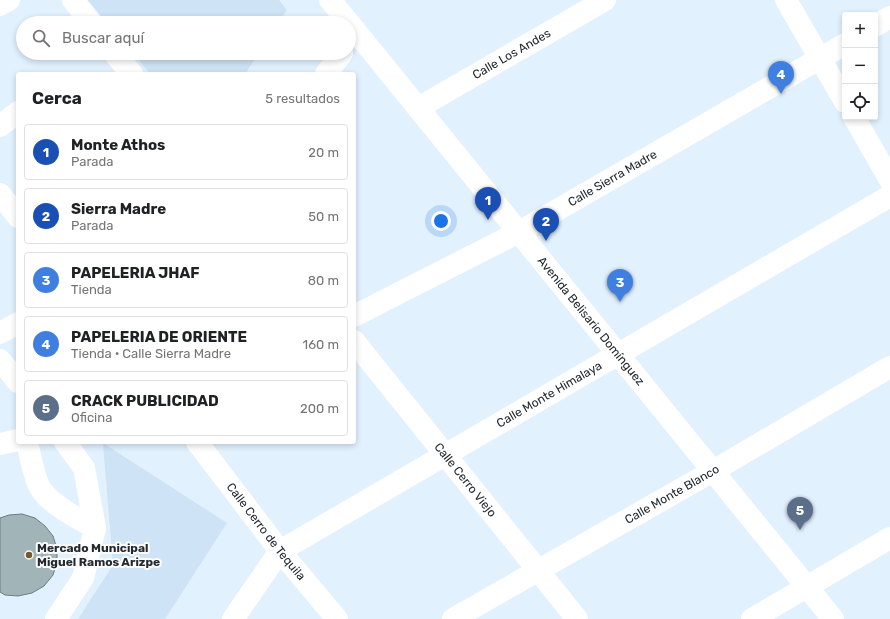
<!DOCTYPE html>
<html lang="es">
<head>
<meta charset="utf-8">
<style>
  body { margin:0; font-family:Rubik,sans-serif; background:#f2f2f2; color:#202124 }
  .controls { position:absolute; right:12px; top:12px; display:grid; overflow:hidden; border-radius:4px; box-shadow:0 2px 6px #0003 }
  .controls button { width:36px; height:36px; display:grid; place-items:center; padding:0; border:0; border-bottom:1px solid #e0e0e0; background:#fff; color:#202124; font:20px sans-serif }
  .you { position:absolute; left:441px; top:221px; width:14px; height:14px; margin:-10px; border:3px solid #fff; border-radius:50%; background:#1a73e8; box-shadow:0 0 0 6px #1a73e833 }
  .badge { display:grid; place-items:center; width:26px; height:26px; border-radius:50%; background:#1a73e8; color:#fff; font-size:13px; font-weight:700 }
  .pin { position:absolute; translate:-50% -33px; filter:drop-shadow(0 1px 2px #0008) }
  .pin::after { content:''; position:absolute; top:21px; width:14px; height:12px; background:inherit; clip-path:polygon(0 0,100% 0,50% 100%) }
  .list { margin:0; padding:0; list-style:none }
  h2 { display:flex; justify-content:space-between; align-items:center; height:52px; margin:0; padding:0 16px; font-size:17px }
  h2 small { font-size:13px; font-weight:400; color:#757577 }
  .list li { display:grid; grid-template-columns:26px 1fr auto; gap:12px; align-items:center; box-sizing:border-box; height:56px; margin:0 8px 8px; padding:0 8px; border:1px solid #e0e0e0; border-radius:4px }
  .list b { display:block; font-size:15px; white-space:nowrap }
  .list p { margin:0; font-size:13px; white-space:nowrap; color:#757577 }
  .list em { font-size:13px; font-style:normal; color:#757577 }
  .icon { flex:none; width:22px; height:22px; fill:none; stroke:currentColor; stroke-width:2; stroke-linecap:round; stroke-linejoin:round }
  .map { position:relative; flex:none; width:890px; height:619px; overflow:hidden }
  .search { position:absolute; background:#fff; box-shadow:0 2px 6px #0003; left:16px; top:16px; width:340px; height:44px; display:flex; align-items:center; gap:10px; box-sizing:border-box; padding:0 14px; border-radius:22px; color:#757577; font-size:15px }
  .panel { position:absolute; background:#fff; box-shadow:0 2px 6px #0003; left:16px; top:72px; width:340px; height:372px; border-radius:4px }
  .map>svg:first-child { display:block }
  .built { fill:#cee3f5 }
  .building { fill:#a1b5b9; stroke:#6a7d80 }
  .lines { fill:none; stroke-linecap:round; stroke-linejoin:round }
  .minor { stroke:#fff; stroke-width:22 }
  .major { stroke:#fff; stroke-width:22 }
  .poi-dot { fill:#77582d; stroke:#fcfcfc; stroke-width:1.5 }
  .labels { text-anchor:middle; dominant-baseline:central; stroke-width:4; stroke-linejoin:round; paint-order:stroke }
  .street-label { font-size:12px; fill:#23292e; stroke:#fcfcfc }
  .poi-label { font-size:12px; font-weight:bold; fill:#23292e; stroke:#fcfcfc; text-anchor:start }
</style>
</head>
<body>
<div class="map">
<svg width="890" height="619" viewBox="0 0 890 619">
  <rect width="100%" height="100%" fill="#e2f1fe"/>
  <path class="built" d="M88 0H279L287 10 278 23H107Z
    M133 53H259L245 74H150Z
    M103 443 227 523 165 619H78L113 565Z"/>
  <path class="building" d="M22 514 35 518 45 526 53 536 57 549V562L53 575 44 586 32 593 18 596 5 595 0 592V518L9 515Z"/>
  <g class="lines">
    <g class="minor">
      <path d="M73 0 91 23"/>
      <path d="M786 0 845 102"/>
      <path d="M0 5 9 0"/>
      <path d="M875 26 890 17"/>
      <path d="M114 53 132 74"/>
      <path d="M326 74 342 53"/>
      <path id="s1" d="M418 108 605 0"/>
      <path d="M854 117 890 180"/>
      <path d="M0 126 18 112"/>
      <path d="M0 194 18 217"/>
      <path id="s2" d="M354 316 519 232 845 44"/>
      <path d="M0 333 18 323"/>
      <path id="s3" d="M354 341 577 619"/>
      <path d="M0 360 18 382"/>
      <path d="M27 442C30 456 33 471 38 484 45 502 79 519 95 528"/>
      <path id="s4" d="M197 442 280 551 337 619"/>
      <path d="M0 444 18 440"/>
      <path d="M56 619 83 578 95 528 84 468 65 442"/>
      <path id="s5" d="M233 619 280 551 890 196"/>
      <path id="s6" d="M453 619 713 471 890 367"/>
      <path d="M752 619 890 538"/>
    </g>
    <g class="major">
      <path d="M330 0 349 23"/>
      <path id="s7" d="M349 23 833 619"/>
    </g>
  </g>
  <circle class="poi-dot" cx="29" cy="555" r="4"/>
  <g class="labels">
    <g class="street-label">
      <text stroke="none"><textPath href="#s1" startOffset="108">Calle Los Andes</textPath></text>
      <text stroke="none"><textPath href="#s2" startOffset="293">Calle Sierra Madre</textPath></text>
      <text stroke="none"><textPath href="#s7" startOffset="384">Avenida Belisario Domínguez</textPath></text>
      <text stroke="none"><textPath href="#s5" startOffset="394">Calle Monte Himalaya</textPath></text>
      <text stroke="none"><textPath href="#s3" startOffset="178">Calle Cerro Viejo</textPath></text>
      <text stroke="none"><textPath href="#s6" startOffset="252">Calle Monte Blanco</textPath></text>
      <text stroke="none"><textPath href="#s4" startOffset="113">Calle Cerro de Tequila</textPath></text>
    </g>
    <g class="poi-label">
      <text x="37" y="548">Mercado Municipal<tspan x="37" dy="14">Miguel Ramos Arizpe</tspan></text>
    </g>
  </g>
</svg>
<div class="controls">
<button>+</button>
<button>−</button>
<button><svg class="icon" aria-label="locate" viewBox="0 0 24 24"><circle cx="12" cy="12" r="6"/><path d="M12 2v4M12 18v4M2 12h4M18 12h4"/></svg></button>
</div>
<div class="you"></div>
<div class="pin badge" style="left:488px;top:220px;background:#1a4fb4">1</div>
<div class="pin badge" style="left:546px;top:241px;background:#1a4fb4">2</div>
<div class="pin badge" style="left:620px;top:302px;background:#3f7fe0">3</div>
<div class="pin badge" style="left:781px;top:94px;background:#3f7fe0">4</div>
<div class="pin badge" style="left:800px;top:530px;background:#5c6f8a">5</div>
<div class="search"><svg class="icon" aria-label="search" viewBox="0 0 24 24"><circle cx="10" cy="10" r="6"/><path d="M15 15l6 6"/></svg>Buscar aquí</div>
<section class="panel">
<h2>Cerca<small>5 resultados</small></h2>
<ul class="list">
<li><span class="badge" style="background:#1a4fb4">1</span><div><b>Monte Athos</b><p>Parada</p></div><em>20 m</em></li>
<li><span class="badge" style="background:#1a4fb4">2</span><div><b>Sierra Madre</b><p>Parada</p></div><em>50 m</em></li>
<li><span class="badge" style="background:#3f7fe0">3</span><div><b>PAPELERIA JHAF</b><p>Tienda</p></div><em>80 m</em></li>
<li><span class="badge" style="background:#3f7fe0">4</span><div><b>PAPELERIA DE ORIENTE</b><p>Tienda · Calle Sierra Madre</p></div><em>160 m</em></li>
<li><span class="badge" style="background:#5c6f8a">5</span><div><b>CRACK PUBLICIDAD</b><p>Oficina</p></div><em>200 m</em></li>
</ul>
</section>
</div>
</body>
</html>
